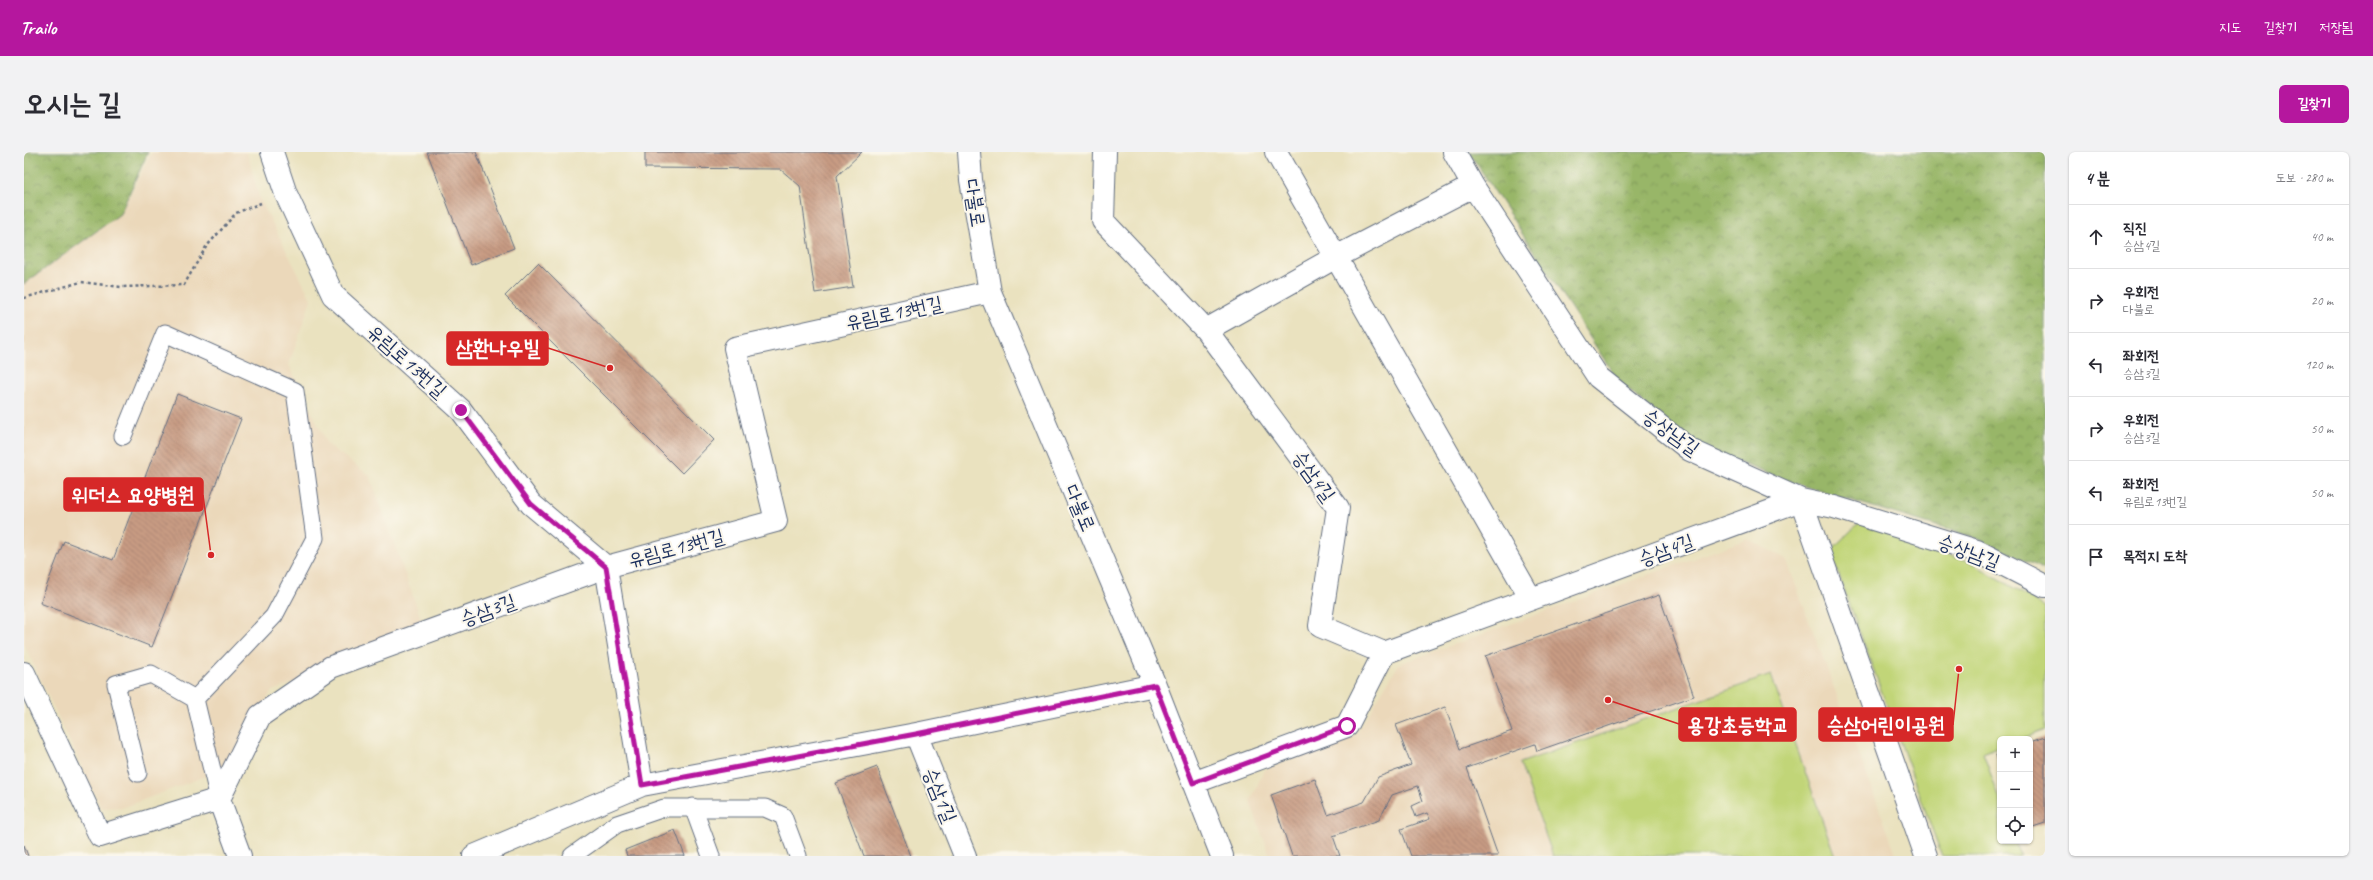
<!DOCTYPE html>
<html lang="ko">
<head>
<meta charset="utf-8">
<style>
  body { margin:0; font-family:Caveat,"Poor Story",sans-serif; background:#f2f2f3; color:#2b2b33 }
  .controls { position:absolute; right:12px; bottom:12px; display:grid; overflow:hidden; border-radius:6px; box-shadow:0 1px 3px #0004 }
  .controls button { width:36px; height:36px; display:grid; place-items:center; padding:0; border:0; border-bottom:1px solid #e1e1e2; background:#fff; color:#2b2b33; font:20px sans-serif }
  .stop { position:absolute; width:12px; height:12px; margin:-9px; border:3px solid #b5179e; border-radius:50%; background:#fff }
  .stop.end { background:#b5179e; border-color:#fff; box-shadow:0 1px 4px #0008 }
  .list { margin:0; padding:0; list-style:none }
  h2 { display:flex; justify-content:space-between; align-items:center; height:52px; margin:0; padding:0 16px; font-size:17px }
  h2 small { font-size:13px; font-weight:400; color:#7c7c81 }
  .list li { display:grid; grid-template-columns:26px 1fr auto; gap:12px; align-items:center; box-sizing:border-box; height:64px; padding:0 16px; border-top:1px solid #e1e1e2 }
  .list b { display:block; font-size:15px; white-space:nowrap }
  .list p { margin:0; font-size:13px; white-space:nowrap; color:#7c7c81 }
  .list em { font-size:13px; font-style:normal; color:#7c7c81 }
  .icon { flex:none; width:22px; height:22px; fill:none; stroke:currentColor; stroke-width:2; stroke-linecap:round; stroke-linejoin:round }
  .map { position:relative; flex:none; width:2021px; height:704px; overflow:hidden; border-radius:6px }
  header { display:flex; align-items:center; gap:24px; box-sizing:border-box; height:56px; padding:0 20px; background:#b5179e; color:#fff }
  header strong { font-size:19px }
  nav { display:flex; gap:22px; margin-inline-start:auto; font-size:14px }
  .intro { display:flex; align-items:center; justify-content:space-between; box-sizing:border-box; height:96px; padding:0 24px }
  h1 { margin:0; font-size:28px }
  .button { padding:10px 18px; border-radius:6px; background:#b5179e; color:#fff; font-size:14px; font-weight:700 }
  main { display:flex; gap:24px; padding:0 24px }
  aside { flex:1; background:#fff; border-radius:6px; box-shadow:0 1px 3px #0004 }
  .map>svg:first-child { display:block }
  .built { fill:#ebd8ba }
  .forest { fill:url(#forest-crowns); stroke:#5a7263 }
  .green { fill:#c1d578; stroke:#6e826b }
  .building { fill:url(#building-back-hatch) }
  .lines { fill:none; stroke-linecap:round; stroke-linejoin:round }
  .lane-casing { stroke:#636e80; stroke-width:19 }
  .street-casing { stroke:#636e80; stroke-width:24 }
  .path { stroke:#636e80; stroke-width:2.5; stroke-dasharray:3 3; stroke-linecap:butt }
  .lane { stroke:#fff; stroke-width:17 }
  .street { stroke:#fff; stroke-width:22 }
  .route { stroke:#b5179e; stroke-width:5 }
  .labels { text-anchor:middle; dominant-baseline:central; stroke-width:4; stroke-linejoin:round; paint-order:stroke }
  .street-label { font-size:20px; fill:#1b2f5e; stroke:#fbf7ec }
  .leader { fill:none; stroke:#d62828; stroke-width:1.5 }
  .callout-dot { fill:#d62828; stroke:#fbf7ec; stroke-width:1.5 }
  .callout { fill:#d62828; stroke:#d62828; stroke-width:1.5 }
  .callout-label { font-size:21px; text-anchor:middle; font-weight:bold; fill:#fff }
</style>
</head>
<body>
<header>
<strong>Trailo</strong>
<nav><a>지도</a><a>길찾기</a><a>저장됨</a></nav>
</header>
<div class="intro"><h1>오시는 길</h1><a class="button">길찾기</a></div>
<main>
<div class="map">
<svg width="2021" height="704" viewBox="0 0 2021 704">
  <defs>
    <pattern id="forest-crowns" width="20" height="18" patternUnits="userSpaceOnUse"><rect width="20" height="18" fill="#98b668"/><path d="M2 6a3 3 0 1 1 6 0M12 15a3 3 0 1 1 6 0" fill="none" stroke="#7b9459"/></pattern>
    <pattern id="building-back-hatch" width="6" height="6" patternUnits="userSpaceOnUse"><rect width="6" height="6" fill="#c89b83"/><path d="M-1 5l2 2M0 0l6 6M5-1l2 2" fill="none" stroke="#a27f6e"/></pattern>
  </defs>
  <rect width="100%" height="100%" fill="#fbf7ec"/>
  <filter id="ink" filterUnits="userSpaceOnUse"><feTurbulence type="fractalNoise" baseFrequency=".025" numOctaves="2"/><feDisplacementMap in="SourceGraphic" scale="8" xChannelSelector="R" yChannelSelector="G"/><feConvolveMatrix kernelMatrix="1 2 1 2 8 2 1 2 1" color-interpolation-filters="sRGB"/></filter>
  <filter id="wash" filterUnits="userSpaceOnUse"><feTurbulence type="fractalNoise" baseFrequency=".012" numOctaves="4" result="noise"/><feDisplacementMap in="SourceGraphic" scale="16" xChannelSelector="R" yChannelSelector="G"/><feGaussianBlur stdDeviation="0.9" result="paint"/><feColorMatrix in="noise" values="0 0 0 0 0 0 0 0 0 0 0 0 0 0 0 0 0 1.4 0 .05"/><feComposite in="paint" operator="in"/></filter>
  <g filter="url(#wash)">
    <rect width="100%" height="100%" fill="#eae2bf"/>
    <path class="built" d="M128 0H223L235 45 287 147 265 213 303 292 346 324 402 481 248 539 200 617 101 655 77 656 0 492V132L96 62Z
      M1724 387 1762 407 1873 704H1246L1226 650 1240 618 1332 583 1375 512Z"/>
    <path class="forest" d="M0 0H124L96 62 0 132Z
      M1445 0H2021V418L1952 386 1767 330 1669 293 1595 230Z"/>
    <path class="green" d="M1835 371 1950 412 2021 455V578L1997 587H1976V594L1959 601 1976 648V689H1991L1996 704H1918L1806 399Z
      M1747 523 1811 704H1529L1496 611Z"/>
    <g id="blocks">
      <path class="building" d="M403 0H452L490 96 447 113Z
        M621 0H838L813 24 829 135 791 141 776 34 756 17 621 16Z
        M514 111 690 288 658 321 481 144Z
        M153 242 217 267 128 495 16 451 40 389 89 408Z
        M1635 443 1670 544 1513 599 1511 592 1443 616 1474 704H1387L1377 677 1406 667 1403 661 1392 665 1388 654 1399 649 1394 634 1368 643 1355 668 1309 684 1316 704H1268L1247 643 1291 627 1304 663 1340 650 1354 625 1387 613 1372 573 1421 555 1436 597 1488 579 1461 504Z
        M2021 585V671L2006 676V590Z
        M1976 601V614L1972 603Z
        M853 615 887 704H840L812 631Z
        M651 678 661 704H603L601 698Z
        M0 693 4 704H0Z"/>
    </g>
  </g>
  <g filter="url(#ink)">
    <use href="#blocks" fill-opacity="0" stroke="#636e80" stroke-width="1"/>
    <g class="lines">
      <defs>
        <path id="lane" d="M99 284 141 181 271 239 291 386 250 464 171 547 195 647
          M114 621 92 532 127 522 171 547
          M669 655 687 704
          M548 704 593 672 640 656H741L759 664 774 704"/>
        <path id="street" d="M248 0 262 42 309 143 437 258 507 352 582 415
          M945 0 947 28 966 140 1131 533 1198 704
          M1081 0 1079 69 1182 178 1314 356 1296 474 1360 501
          M1252 0 1507 447
          M1430 0 1449 34 1574 225 1666 298 1777 348 1810 355 1953 399 2021 434
          M1182 178 1312 105 1449 34
          M582 415 618 633
          M0 521 76 684 195 647
          M892 582 941 704
          M1169 631 1323 574 1360 501 1777 348 1902 704
          M195 647 236 564 307 515 582 415 752 369 711 196 966 140
          M195 647 216 704
          M450 704 618 633 892 582 1131 533"/>
      </defs>
      <use href="#lane" class="lane-casing"/>
      <use href="#street" class="street-casing"/>
      <path class="path" d="M0 146 57 130 97 135 160 133 182 95 212 61 237 51"/>
      <use href="#lane" class="lane"/>
      <use href="#street" class="street"/>
    </g>
  </g>
  <g class="lines" filter="url(#ink)">
    <path class="route" d="M437 258 507 352 582 415 618 633 892 582 1131 533 1169 631 1323 574"/>
  </g>
  <g class="labels">
    <g class="street-label">
      <text transform="translate(951 51) rotate(81)">다불로</text>
      <text transform="translate(870 161) rotate(-12)">유림로13번길</text>
      <text transform="translate(383 209) rotate(42)">유림로13번길</text>
      <text transform="translate(1647 280) rotate(36)">승상남길</text>
      <text transform="translate(1290 324) rotate(54)">승삼4길</text>
      <text transform="translate(1056 356) rotate(67)">다불로</text>
      <text transform="translate(652 396) rotate(-15)">유림로13번길</text>
      <text transform="translate(1642 398) rotate(-20)">승삼4길</text>
      <text transform="translate(1945 400) rotate(21)">승상남길</text>
      <text transform="translate(464 458) rotate(-20)">승삼3길</text>
      <text transform="translate(916 643) rotate(68)">승삼1길</text>
    </g>
  </g>
  <path class="leader" d="M586 216L524 196M187 403L179 343M1584 548L1655 572M1935 517L1929 573"/>
  <g class="callout-dot">
    <circle cx="586" cy="216" r="4"/>
    <circle cx="187" cy="403" r="4"/>
    <circle cx="1584" cy="548" r="4"/>
    <circle cx="1935" cy="517" r="4"/>
  </g>
  <g class="callout">
    <rect x="423" y="180" width="101" height="33" rx="4"/>
    <rect x="40" y="326" width="139" height="33" rx="4"/>
    <rect x="1655" y="556" width="117" height="33" rx="4"/>
    <rect x="1795" y="556" width="134" height="33" rx="4"/>
  </g>
  <g class="callout-label">
    <text x="474" y="203">삼환나우빌</text>
    <text x="109" y="350">위더스 요양병원</text>
    <text x="1714" y="580">용강초등학교</text>
    <text x="1862" y="580">승삼어린이공원</text>
  </g>
</svg>
<div class="controls">
<button>+</button>
<button>−</button>
<button><svg class="icon" aria-label="locate" viewBox="0 0 24 24"><circle cx="12" cy="12" r="6"/><path d="M12 2v4M12 18v4M2 12h4M18 12h4"/></svg></button>
</div>
<div class="stop" style="left:1323px;top:574px"></div>
<div class="stop end" style="left:437px;top:258px"></div>
</div>
<aside>
<h2>4 분<small>도보 · 280 m</small></h2>
<ul class="list">
<li><svg class="icon" aria-label="ahead" viewBox="0 0 24 24"><path d="M12 20V5M6 11l6-6 6 6"/></svg><div><b>직진</b><p>승삼4길</p></div><em>40 m</em></li>
<li><svg class="icon" aria-label="right" viewBox="0 0 24 24"><path d="M7 20v-9h11M14 6l5 5-5 5"/></svg><div><b>우회전</b><p>다불로</p></div><em>20 m</em></li>
<li><svg class="icon" aria-label="left" viewBox="0 0 24 24"><path d="M17 20v-9H6M10 6l-5 5 5 5"/></svg><div><b>좌회전</b><p>승삼3길</p></div><em>120 m</em></li>
<li><svg class="icon" aria-label="right" viewBox="0 0 24 24"><path d="M7 20v-9h11M14 6l5 5-5 5"/></svg><div><b>우회전</b><p>승삼3길</p></div><em>50 m</em></li>
<li><svg class="icon" aria-label="left" viewBox="0 0 24 24"><path d="M17 20v-9H6M10 6l-5 5 5 5"/></svg><div><b>좌회전</b><p>유림로13번길</p></div><em>50 m</em></li>
<li><svg class="icon" aria-label="arrive" viewBox="0 0 24 24"><path d="M6 21V4h12l-3 4 3 4H6"/></svg><div><b>목적지 도착</b></div></li>
</ul>
</aside>
</main>
</body>
</html>
